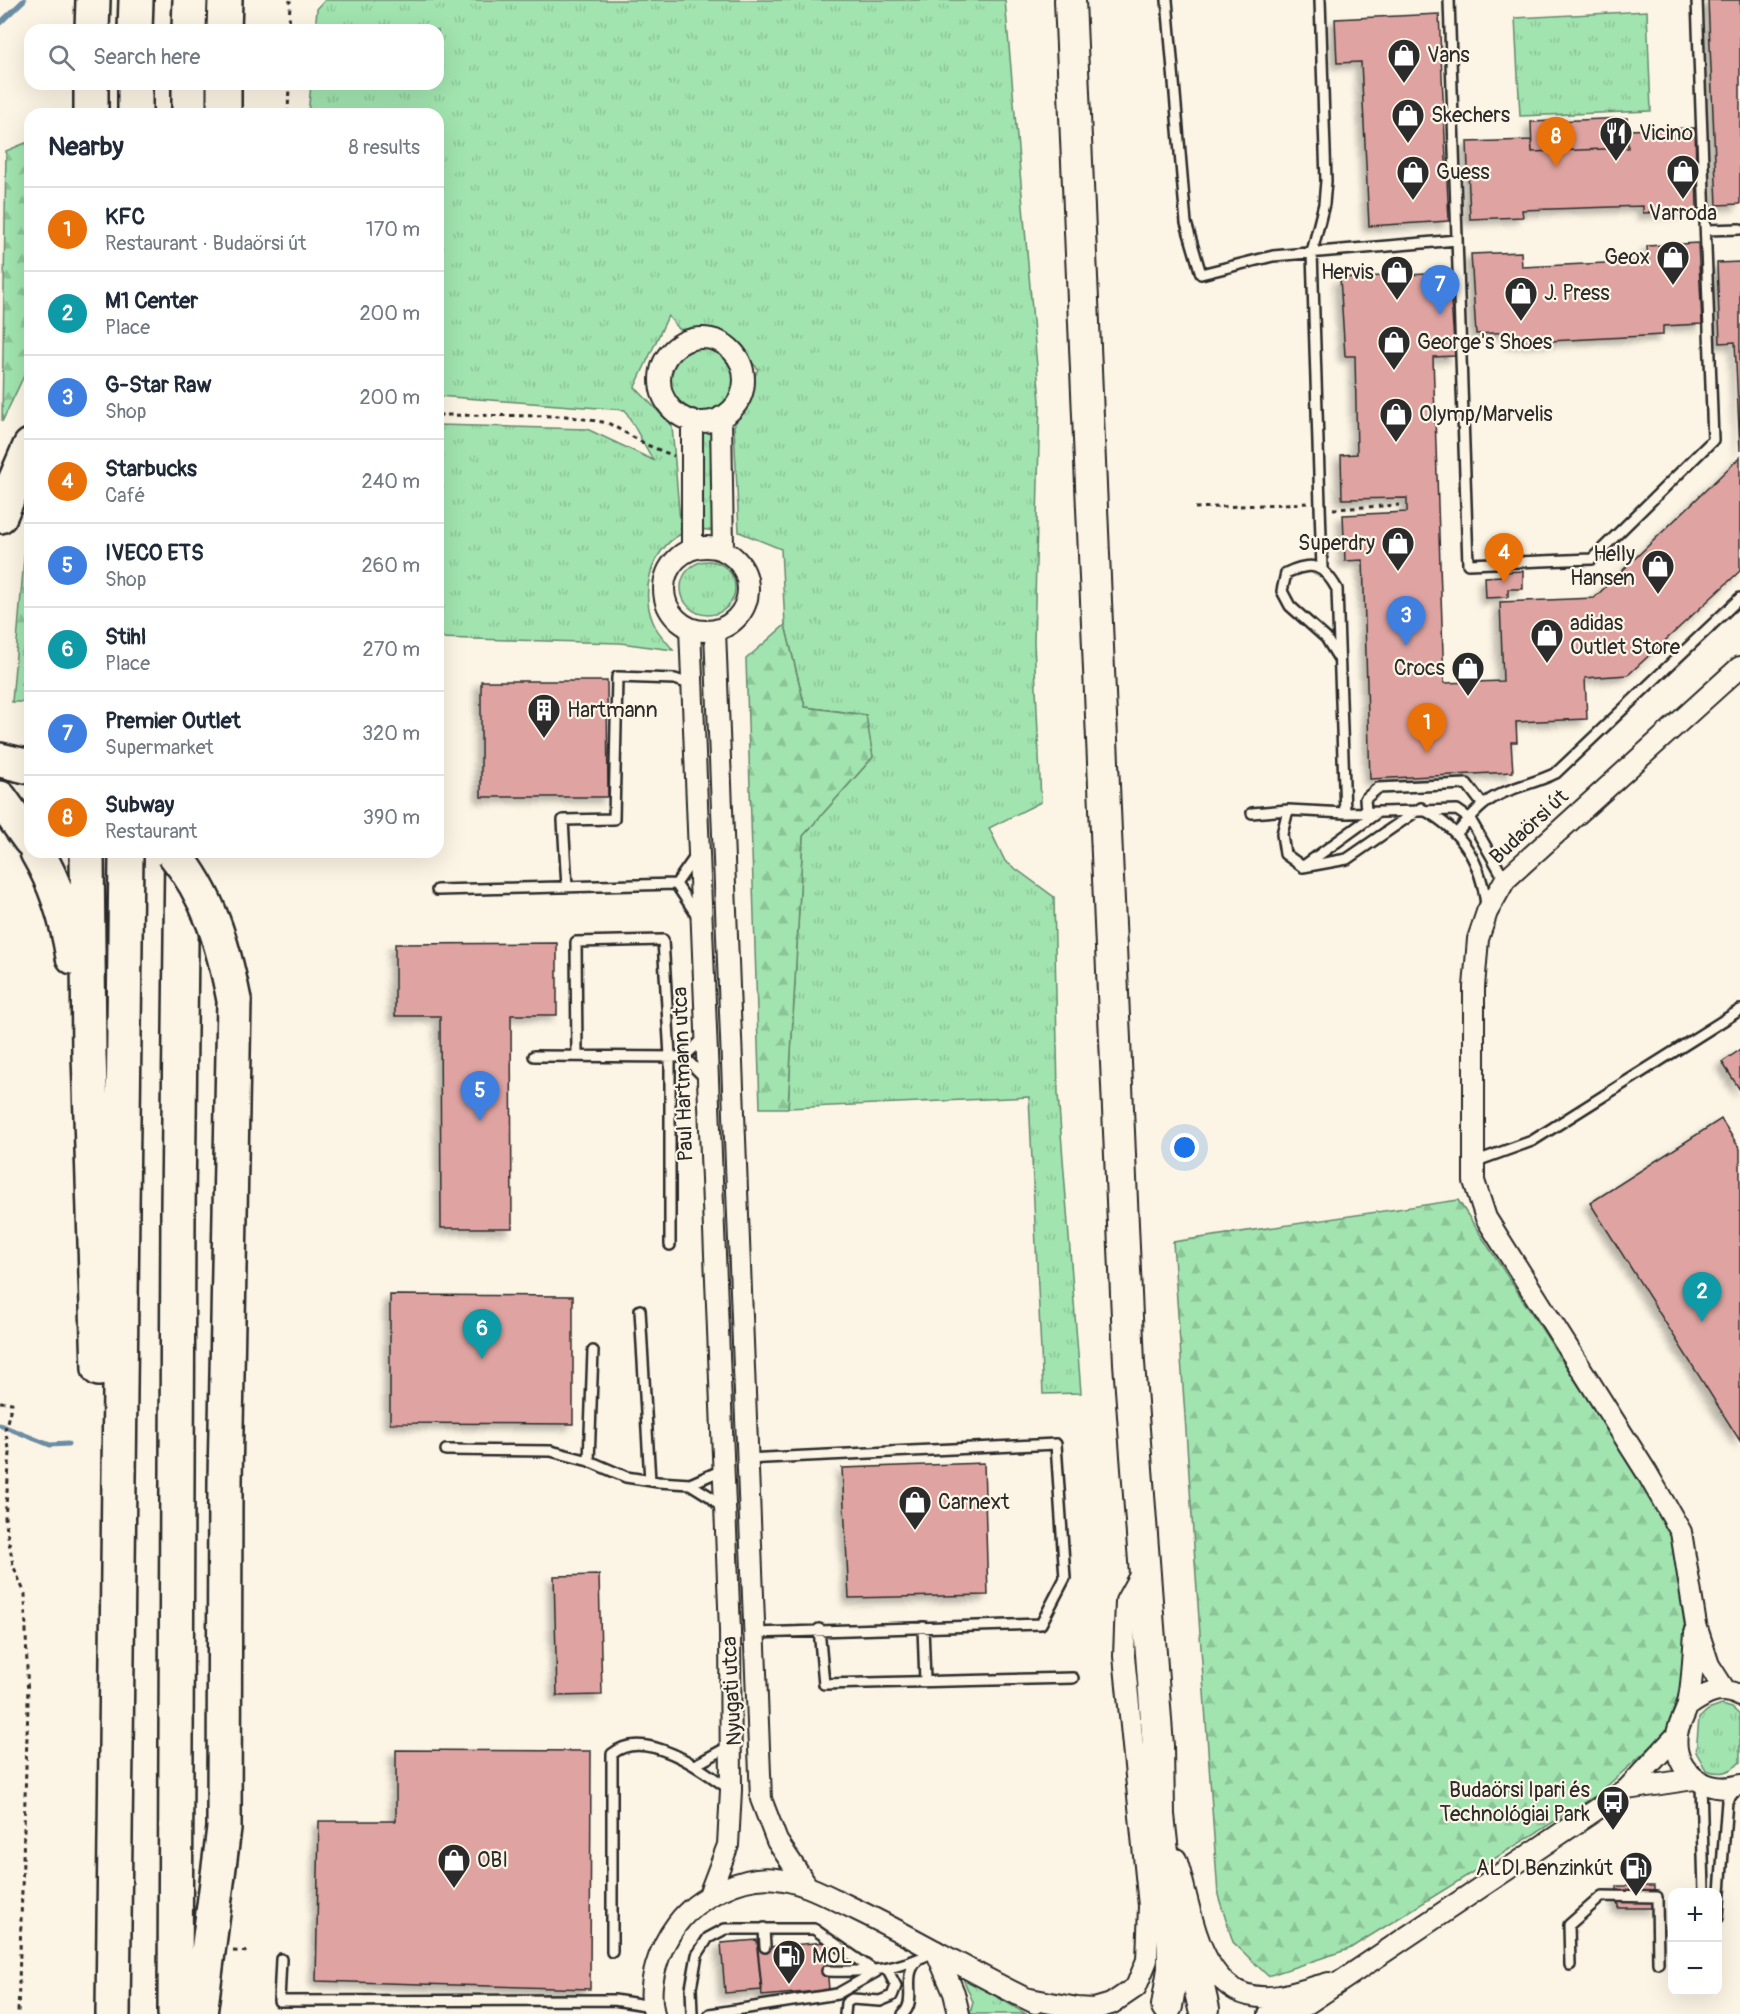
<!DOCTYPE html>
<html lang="en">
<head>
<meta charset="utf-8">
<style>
  body { margin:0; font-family:Pangolin,sans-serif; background:#f6f6f7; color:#1f2937 }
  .controls { position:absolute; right:18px; bottom:18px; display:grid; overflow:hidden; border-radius:12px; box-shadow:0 6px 24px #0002 }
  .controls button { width:54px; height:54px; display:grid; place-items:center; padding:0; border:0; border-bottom:2px solid #e0e1e3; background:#fff; color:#1f2937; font:30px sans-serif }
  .you { position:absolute; left:1185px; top:1148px; width:21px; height:21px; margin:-15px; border:4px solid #fff; border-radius:50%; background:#1a73e8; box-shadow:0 0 0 9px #1a73e833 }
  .badge { display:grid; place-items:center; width:39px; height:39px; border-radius:50%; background:#111827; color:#fff; font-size:20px; font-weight:700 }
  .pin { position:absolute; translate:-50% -50px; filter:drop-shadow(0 2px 3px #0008) }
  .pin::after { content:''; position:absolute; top:32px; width:21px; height:18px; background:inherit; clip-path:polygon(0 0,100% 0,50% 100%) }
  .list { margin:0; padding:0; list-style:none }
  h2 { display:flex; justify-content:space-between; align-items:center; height:78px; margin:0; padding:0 24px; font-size:26px }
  h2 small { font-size:20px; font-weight:400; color:#747a83 }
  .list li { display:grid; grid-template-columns:39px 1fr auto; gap:18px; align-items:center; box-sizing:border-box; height:84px; padding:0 24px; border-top:2px solid #e0e1e3 }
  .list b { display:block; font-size:22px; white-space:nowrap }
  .list p { margin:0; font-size:20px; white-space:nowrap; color:#747a83 }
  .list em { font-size:20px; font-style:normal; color:#747a83 }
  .icon { flex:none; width:33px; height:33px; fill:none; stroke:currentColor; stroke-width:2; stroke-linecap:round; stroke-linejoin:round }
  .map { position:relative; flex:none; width:1740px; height:2014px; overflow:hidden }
  .search { position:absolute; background:#fff; box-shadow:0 6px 24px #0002; left:24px; top:24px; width:420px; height:66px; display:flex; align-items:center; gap:15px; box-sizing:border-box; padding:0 21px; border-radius:18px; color:#747a83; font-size:22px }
  .panel { position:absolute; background:#fff; box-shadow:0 6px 24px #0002; left:24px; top:108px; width:420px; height:750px; border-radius:18px }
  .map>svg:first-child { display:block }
  .grass { fill:url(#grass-tufts); stroke:#66886d; stroke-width:1.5 }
  .forest { fill:url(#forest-firs); stroke:#66886d; stroke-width:1.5 }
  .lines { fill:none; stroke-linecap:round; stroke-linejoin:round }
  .stream { stroke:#6b8ca4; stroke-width:5 }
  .building { fill:#dfa4a1; stroke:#2b2b2b; stroke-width:1.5; filter:url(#shadow) }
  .lane-casing { stroke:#2b2b2b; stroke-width:14 }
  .street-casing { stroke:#2b2b2b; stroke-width:24 }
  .primary-casing { stroke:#2b2b2b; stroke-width:34 }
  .highway-casing { stroke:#2b2b2b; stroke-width:38 }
  .path { stroke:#2b2b2b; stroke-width:3; stroke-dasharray:4.5 4.5; stroke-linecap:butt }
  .lane { stroke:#fcf5e5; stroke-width:9 }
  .street { stroke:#fcf5e5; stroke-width:20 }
  .primary { stroke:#fcf5e5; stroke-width:30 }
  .highway { stroke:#fcf5e5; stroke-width:33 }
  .highway-bridge-casing { stroke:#2b2b2b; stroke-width:38; stroke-linecap:butt }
  .highway-bridge { stroke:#fcf5e5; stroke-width:33 }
  .labels { text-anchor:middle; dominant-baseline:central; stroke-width:4.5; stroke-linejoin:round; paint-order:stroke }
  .poi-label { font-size:21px; fill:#2b2b2b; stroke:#fcf5e5; text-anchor:start }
  .street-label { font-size:21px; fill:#2b2b2b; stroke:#fcf5e5 }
</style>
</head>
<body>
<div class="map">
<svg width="1740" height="2014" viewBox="0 0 1740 2014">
  <defs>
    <pattern id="grass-tufts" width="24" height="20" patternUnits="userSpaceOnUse" patternTransform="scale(1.5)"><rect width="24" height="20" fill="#a1e4af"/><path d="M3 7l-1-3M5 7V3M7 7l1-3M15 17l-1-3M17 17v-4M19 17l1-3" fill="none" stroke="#8bc497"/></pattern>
    <pattern id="forest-firs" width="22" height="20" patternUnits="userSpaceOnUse" patternTransform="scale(1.5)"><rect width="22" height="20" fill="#a1e4af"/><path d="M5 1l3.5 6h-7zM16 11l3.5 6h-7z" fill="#8bc497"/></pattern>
    <filter id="shadow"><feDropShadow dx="-5.5" dy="5.5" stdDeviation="3" flood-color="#0004"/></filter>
  </defs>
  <rect width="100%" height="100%" fill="#fcf5e5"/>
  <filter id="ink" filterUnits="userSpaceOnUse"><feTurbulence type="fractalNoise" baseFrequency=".0167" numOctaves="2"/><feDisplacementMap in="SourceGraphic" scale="12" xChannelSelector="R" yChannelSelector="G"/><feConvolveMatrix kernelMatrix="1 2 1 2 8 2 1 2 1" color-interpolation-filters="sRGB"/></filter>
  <g filter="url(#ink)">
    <path class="grass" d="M325 0H1005L1040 401 1034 642 1041 802 989 828 1005 861 1054 897 1058 1094 1081 1393 1043 1394 1029 1097 788 1108 803 836 873 757 865 715 805 707 785 625 781 549 739 532 734 426 758 369 723 332 679 329 668 316 635 387 672 426 681 534C650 550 638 596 656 628 660 635 668 643 673 650L620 643 438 638V425L587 429 653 460 625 410 438 396V114H308L311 84H438V30H315L317 9Z
      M1647 11 1651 111 1520 116 1515 18Z
      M666 381a34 34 0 1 1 68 0a34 34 0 1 1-68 0Z
      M702 431 715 432V531L700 529Z
      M681 588a27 27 0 1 1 54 0a27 27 0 1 1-54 0Z
      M1722 1705 1732 1708 1740 1715V1762C1730 1773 1720 1775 1706 1770L1696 1752 1699 1718 1708 1710Z
      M962 1976 1026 2014H970L973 2002Z"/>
    <path class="forest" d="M30 141V363L2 422 6 151Z
      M30 516V702H12L27 522Z
      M785 625 805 707 866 715 873 757 803 836 788 1108H760L746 659Z
      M1458 1200 1652 1499 1675 1540 1690 1661 1665 1734 1597 1795 1349 1949 1268 1976 1233 1942 1218 1895 1173 1242Z"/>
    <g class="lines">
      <path class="stream" d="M0 23 24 0
        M0 1425 50 1445 68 1444"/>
    </g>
    <path class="building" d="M1708 0H1740V204L1717 205Z
      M1439 14 1449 221 1369 226 1361 62 1337 63 1335 19Z
      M1627 118 1628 148 1532 152 1531 122Z
      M1695 128 1697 211 1643 213V206L1522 210 1523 217 1470 219 1467 142 1531 140 1532 152 1628 148 1627 130Z
      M1698 243 1702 324 1663 326V335L1511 343V332L1476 334 1471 254 1521 252 1522 267 1648 261 1647 246Z
      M1740 262V451L1735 342 1720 343 1717 263Z
      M1449 273 1455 356 1433 357 1444 683 1503 681 1500 602 1594 598 1740 457V571L1628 675 1585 678 1587 719 1516 722 1517 742H1511L1513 772 1370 779 1363 560 1345 561 1343 515 1407 512V498L1342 499 1341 455 1357 454 1355 356H1345L1340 278Z
      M1523 571V589H1508V597L1486 598 1485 577 1501 576V572Z
      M481 681H607L608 797H481Z
      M557 943V1015H511L512 1228H441L440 1016H395V944Z
      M1740 1050V1090L1722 1062Z
      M1721 1119 1740 1149V1441L1590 1203Z
      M390 1295 573 1296V1424L390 1423Z
      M984 1463 988 1595 849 1598 842 1468Z
      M599 1575 602 1695 557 1696 554 1576Z
      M396 1750 591 1751 590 1989 316 1981 319 1821H396Z
      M1617 1886H1654V1908H1618Z
      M757 1940 762 1990 725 1993 721 1943Z
      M825 1942 829 1990 762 1996 757 1948Z"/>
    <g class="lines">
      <defs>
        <path id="lane" d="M1167 0 1186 223 1201 274 1273 256 1457 240
          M1320 0 1326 181 1324 204 1312 252 1322 569
          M1449 0 1468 564 1592 559 1713 440 1697 0
          M1706 230 1740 229
          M1339 659 1326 638 1290 606 1282 591 1286 573C1312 561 1323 564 1337 589L1345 813
          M1288 810 1282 834 1285 854 1303 867 1347 859 1421 808
          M1424 810C1462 830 1482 864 1486 906
          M1366 811 1365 799 1378 788 1467 784 1483 805
          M1252 813 1288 810 1345 813 1457 810 1470 819 1505 880
          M1457 833C1465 824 1473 813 1483 805 1503 788 1532 785 1556 773L1740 598
          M1305 865 1378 812
          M676 884 698 917
          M676 884 697 854
          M567 887 563 820 614 819 617 677 675 679 692 685
          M437 890 676 884
          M534 1056 684 1057 704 1038
          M577 1056 576 942 663 940 670 1056V1245
          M684 1057 705 1078
          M1474 1162 1532 1141 1740 1010
          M640 1310 650 1481
          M446 1450 551 1451 589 1461 626 1477 658 1482 690 1484 722 1470
          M747 1459 1056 1444 1065 1578 1041 1624 754 1633
          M589 1461 593 1351
          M690 1484 711 1497 723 1510
          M923 1627 925 1681
          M819 1629 824 1684 1073 1678
          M695 1765 730 1746
          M1701 1783 1704 1892
          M1718 1918 1727 1801 1738 1787
          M764 1928 765 1947
          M612 1952V1754C644 1727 702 1769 729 1789
          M281 1959 279 2001 614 2000 652 2006
          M1570 1965 1569 1925 1602 1896 1657 1897 1658 1963
          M827 1971C870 1972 896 1971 936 1951
          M692 2014 691 1988 697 1955 708 1938 725 1929H814L876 1972 837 1994 710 2014
          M845 2014 846 2003 852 1999 880 2001 892 1996 896 1986 887 1969
          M903 2014C918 2000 901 1977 917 1961"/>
        <path id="street" d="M660 380a42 42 0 1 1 84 0a42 42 0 1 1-84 0Z
          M721 417 723 550
          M692 420V548
          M664 589a42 42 0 1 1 84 0a42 42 0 1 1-84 0Z
          M690 628 730 1631 731 1790 728 1845 709 1895
          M715 631 761 1799 777 1841 807 1886
          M1695 1633C1693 1656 1693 1681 1688 1703 1686 1714 1679 1723 1677 1734 1672 1771 1706 1796 1740 1785
          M1725 1690 1709 1665 1696 1625 1681 1532 1647 1473 1486 1218 1474 1181V987L1478 939 1487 912 1505 880 1740 667
          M1688 1706C1705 1694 1720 1685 1740 1696
          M1627 1789 1694 1779
          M1176 1859C1194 1913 1198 2009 1280 1996 1296 1993 1313 1987 1329 1983
          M936 1951 954 1993 959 2014
          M1025 1998 1077 2008 1094 2009 1111 2004 1136 1987 1147 1960 1149 1906 1124 1656 1126 1601 1143 1570
          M654 2014C646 1984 659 1948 677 1924 696 1898 743 1874 777 1879 805 1882 831 1898 857 1910 917 1939 974 1974 1035 2003
          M1269 2014 1303 1999
          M1292 2014 1627 1789 1677 1735"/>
        <path id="primary" d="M1070 0 1129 1363 1158 1746 1159 1815 1173 1946V1969L1167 2006
          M1187 1935 1204 2009"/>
        <path id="highway" d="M92 30 93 0
          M135 30 136 0
          M189 30 190 0
          M224 30 225 0
          M91 114V84
          M135 114V84
          M189 114V84
          M224 114V84
          M0 516 30 446
          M0 760 30 767
          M0 798 30 840
          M37 852C56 884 67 920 73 957
          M87 852 89 1054 99 1369
          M113 2014 126 852
          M175 2014 178 1209 182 852
          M200 2014 224 1828 225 1481 234 1000"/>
      </defs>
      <use href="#lane" class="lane-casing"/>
      <use href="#street" class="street-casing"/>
      <use href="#primary" class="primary-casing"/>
      <use href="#highway" class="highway-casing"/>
      <path class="path" d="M289 30 290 0
        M288 114 289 84
        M438 415 566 416 608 423 647 445 674 456
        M1195 508 1308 503
        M1333 509 1399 505
        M0 1402 12 1403 5 1430 10 1453 5 1518 13 1565 25 1594 28 1705 18 2014
        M233 1951 250 1952"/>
      <use href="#lane" class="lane"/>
      <use href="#street" class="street"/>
      <use href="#primary" class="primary"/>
      <use href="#highway" class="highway"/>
      <defs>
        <path id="highway-bridge" d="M173 852C210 897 223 945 234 1000"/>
      </defs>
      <use href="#highway-bridge" class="highway-bridge-casing"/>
      <use href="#highway-bridge" class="highway-bridge"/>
    </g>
  </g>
  <defs>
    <symbol id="shop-pin" viewBox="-11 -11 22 30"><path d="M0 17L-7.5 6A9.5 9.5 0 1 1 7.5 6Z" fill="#2b2b2b" stroke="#fcf5e5"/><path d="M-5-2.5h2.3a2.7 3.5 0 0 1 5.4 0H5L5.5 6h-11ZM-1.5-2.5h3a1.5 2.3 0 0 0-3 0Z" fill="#fff"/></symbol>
    <symbol id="restaurant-pin" viewBox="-11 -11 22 30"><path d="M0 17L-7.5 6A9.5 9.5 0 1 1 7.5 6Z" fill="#2b2b2b" stroke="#fcf5e5"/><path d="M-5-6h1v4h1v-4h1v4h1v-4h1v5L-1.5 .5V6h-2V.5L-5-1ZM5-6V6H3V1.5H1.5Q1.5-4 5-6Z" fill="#fff"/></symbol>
    <symbol id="building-pin" viewBox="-11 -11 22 30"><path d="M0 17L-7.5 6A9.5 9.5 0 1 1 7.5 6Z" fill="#2b2b2b" stroke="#fcf5e5"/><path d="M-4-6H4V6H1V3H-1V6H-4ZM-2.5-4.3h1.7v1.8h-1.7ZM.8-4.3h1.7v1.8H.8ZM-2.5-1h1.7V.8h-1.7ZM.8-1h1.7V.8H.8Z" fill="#fff"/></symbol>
    <symbol id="bus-pin" viewBox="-11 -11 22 30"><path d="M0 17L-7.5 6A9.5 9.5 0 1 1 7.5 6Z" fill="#2b2b2b" stroke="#fcf5e5"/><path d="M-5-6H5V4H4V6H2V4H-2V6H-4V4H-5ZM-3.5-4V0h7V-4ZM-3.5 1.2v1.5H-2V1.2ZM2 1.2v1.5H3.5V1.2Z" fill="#fff"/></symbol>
    <symbol id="fuel-pin" viewBox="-11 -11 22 30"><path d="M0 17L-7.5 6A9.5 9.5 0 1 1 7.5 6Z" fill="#2b2b2b" stroke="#fcf5e5"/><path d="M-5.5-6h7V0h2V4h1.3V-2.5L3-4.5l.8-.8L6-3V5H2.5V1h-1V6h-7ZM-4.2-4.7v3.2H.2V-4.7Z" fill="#fff"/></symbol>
  </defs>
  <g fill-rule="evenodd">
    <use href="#shop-pin" x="1385" y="36" width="38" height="52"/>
    <use href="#shop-pin" x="1389" y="96" width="38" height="52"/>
    <use href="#restaurant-pin" x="1597" y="114" width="38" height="52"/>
    <use href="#shop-pin" x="1664" y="152" width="38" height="52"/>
    <use href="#shop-pin" x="1394" y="153" width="38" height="52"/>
    <use href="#shop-pin" x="1654" y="238" width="38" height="52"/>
    <use href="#shop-pin" x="1378" y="253" width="38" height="52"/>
    <use href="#shop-pin" x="1502" y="274" width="38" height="52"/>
    <use href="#shop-pin" x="1375" y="323" width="38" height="52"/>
    <use href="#shop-pin" x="1377" y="395" width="38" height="52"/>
    <use href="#shop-pin" x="1379" y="524" width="38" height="52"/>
    <use href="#shop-pin" x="1639" y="547" width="38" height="52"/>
    <use href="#shop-pin" x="1528" y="616" width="38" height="52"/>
    <use href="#shop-pin" x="1449" y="649" width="38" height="52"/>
    <use href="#building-pin" x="525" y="691" width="38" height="52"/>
    <use href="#shop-pin" x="896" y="1483" width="38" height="52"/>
    <use href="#bus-pin" x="1594" y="1783" width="38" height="52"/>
    <use href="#shop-pin" x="435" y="1841" width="38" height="52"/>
    <use href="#fuel-pin" x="1617" y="1849" width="38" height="52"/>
    <use href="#fuel-pin" x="770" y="1937" width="38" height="52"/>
  </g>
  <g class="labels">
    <g class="poi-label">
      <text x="1427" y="55">Vans</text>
      <text x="1431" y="115">Skechers</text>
      <text x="1639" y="133">Vicino</text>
      <text x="1436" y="172">Guess</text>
      <text x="1683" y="213" text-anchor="middle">Varroda</text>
      <text x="1650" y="257" text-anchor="end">Geox</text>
      <text x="1374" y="272" text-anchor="end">Hervis</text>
      <text x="1544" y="293">J. Press</text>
      <text x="1417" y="342">George's Shoes</text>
      <text x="1419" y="414">Olymp/Marvelis</text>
      <text x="1375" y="543" text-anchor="end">Superdry</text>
      <text x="1635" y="554" text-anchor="end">Helly<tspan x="1635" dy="24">Hansen</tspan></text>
      <text x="1570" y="623">adidas<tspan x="1570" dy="24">Outlet Store</tspan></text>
      <text x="1445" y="668" text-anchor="end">Crocs</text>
      <text x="567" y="710">Hartmann</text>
      <text x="938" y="1502">Carnext</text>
      <text x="1590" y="1790" text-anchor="end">Budaörsi Ipari és<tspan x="1590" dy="24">Technológiai Park</tspan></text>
      <text x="477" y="1860">OBI</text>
      <text x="1613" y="1868" text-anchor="end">ALDI Benzinkút</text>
      <text x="812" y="1956">MOL</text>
    </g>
    <g class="street-label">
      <text transform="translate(1529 827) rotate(-43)">Budaörsi út</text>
      <text transform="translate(683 1074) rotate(-92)">Paul Hartmann utca</text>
      <text transform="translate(732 1691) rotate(-93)">Nyugati utca</text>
    </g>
  </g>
</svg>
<div class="controls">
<button>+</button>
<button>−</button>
</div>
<div class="you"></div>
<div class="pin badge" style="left:1427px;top:753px;background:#e8710a">1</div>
<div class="pin badge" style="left:1702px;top:1322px;background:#0f9aa8">2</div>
<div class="pin badge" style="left:1406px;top:646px;background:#3f7fe0">3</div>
<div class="pin badge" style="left:1504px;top:583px;background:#e8710a">4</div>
<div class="pin badge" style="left:480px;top:1121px;background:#3f7fe0">5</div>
<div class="pin badge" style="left:482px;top:1359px;background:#0f9aa8">6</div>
<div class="pin badge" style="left:1440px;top:315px;background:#3f7fe0">7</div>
<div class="pin badge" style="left:1556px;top:167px;background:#e8710a">8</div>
<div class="search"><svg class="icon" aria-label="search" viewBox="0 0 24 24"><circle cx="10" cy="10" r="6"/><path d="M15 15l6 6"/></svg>Search here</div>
<section class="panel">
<h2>Nearby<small>8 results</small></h2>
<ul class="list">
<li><span class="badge" style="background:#e8710a">1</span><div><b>KFC</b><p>Restaurant · Budaörsi út</p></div><em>170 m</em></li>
<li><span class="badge" style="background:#0f9aa8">2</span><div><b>M1 Center</b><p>Place</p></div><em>200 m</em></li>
<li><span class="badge" style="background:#3f7fe0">3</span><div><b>G-Star Raw</b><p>Shop</p></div><em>200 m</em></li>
<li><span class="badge" style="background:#e8710a">4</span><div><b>Starbucks</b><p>Café</p></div><em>240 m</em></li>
<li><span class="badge" style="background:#3f7fe0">5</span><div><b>IVECO ETS</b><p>Shop</p></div><em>260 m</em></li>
<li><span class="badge" style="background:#0f9aa8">6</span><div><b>Stihl</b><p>Place</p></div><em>270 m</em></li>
<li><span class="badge" style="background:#3f7fe0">7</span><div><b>Premier Outlet</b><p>Supermarket</p></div><em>320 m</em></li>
<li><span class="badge" style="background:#e8710a">8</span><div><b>Subway</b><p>Restaurant</p></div><em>390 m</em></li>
</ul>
</section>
</div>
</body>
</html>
